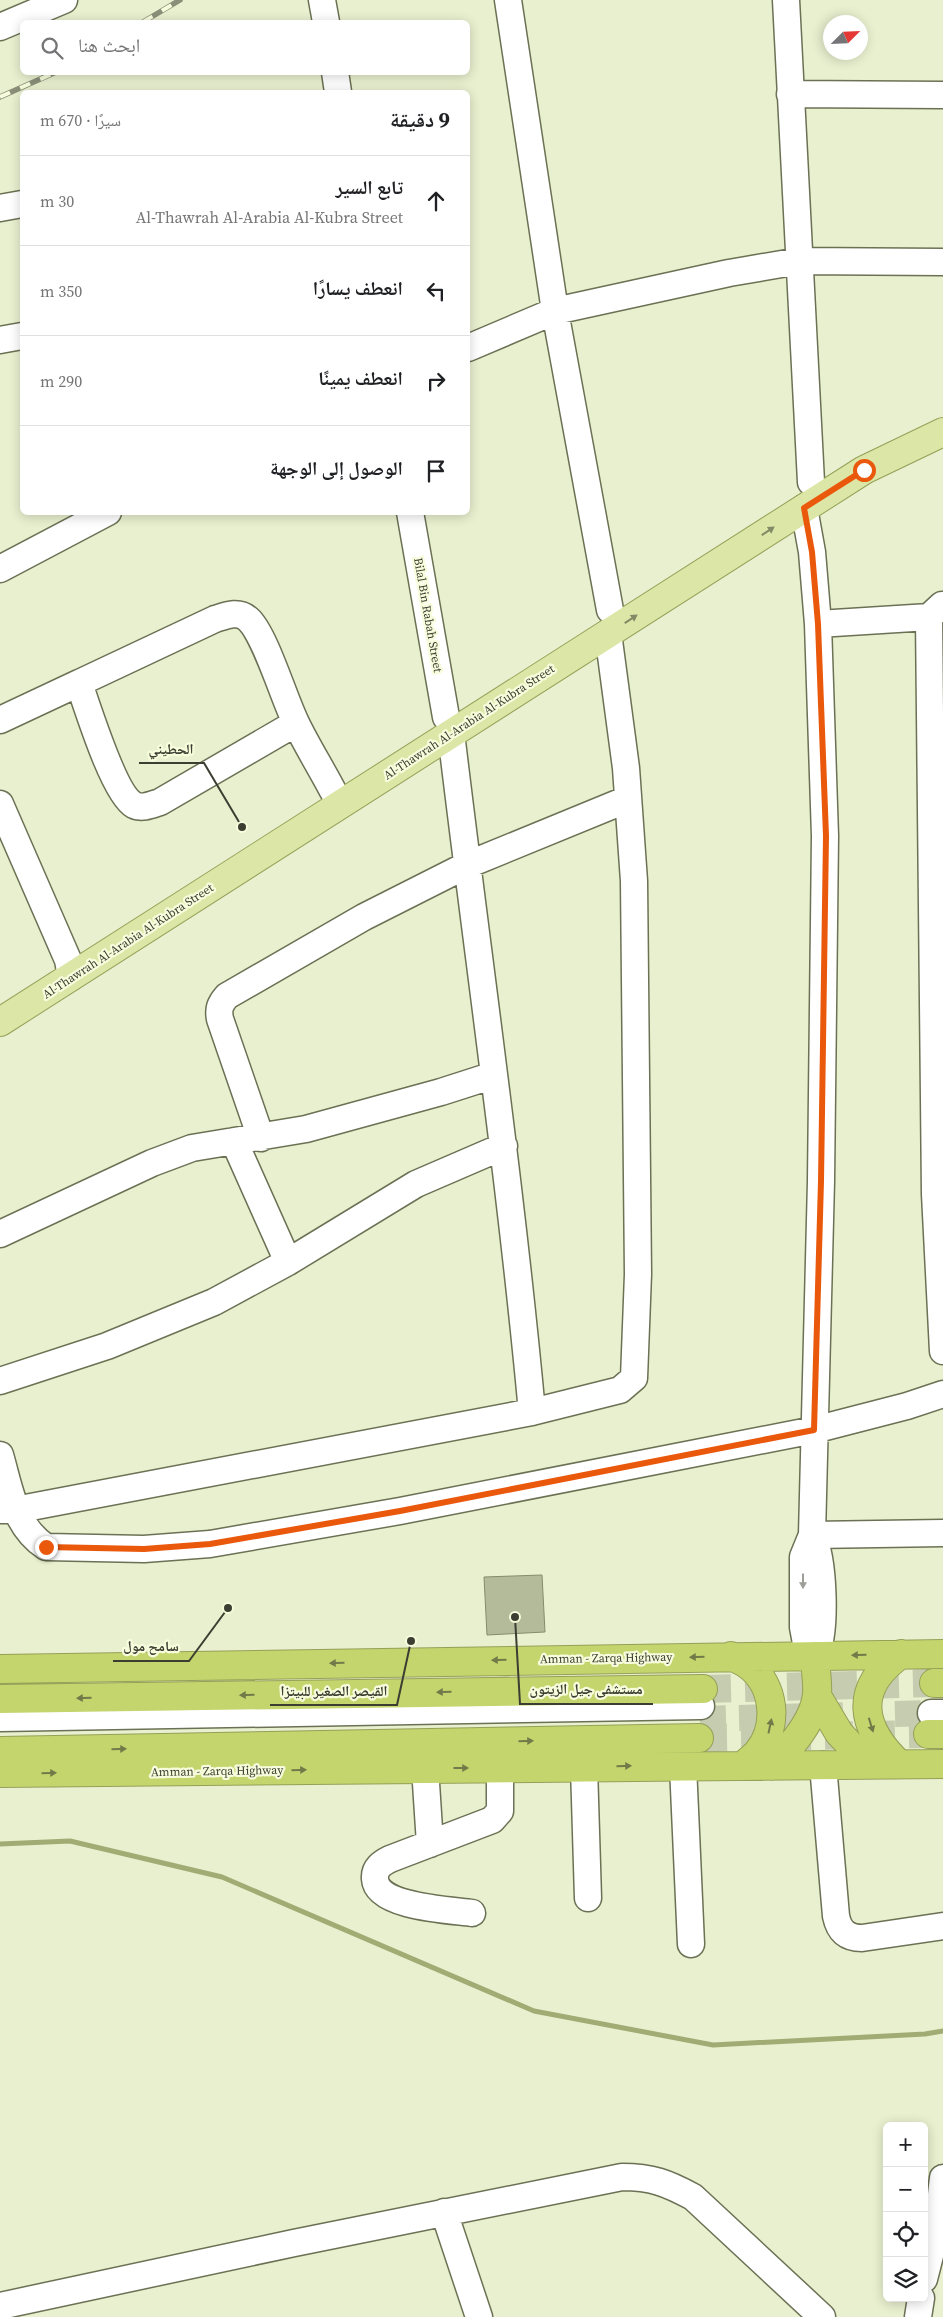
<!DOCTYPE html>
<html lang="ar">
<head>
<meta charset="utf-8">
<style>
  body { margin:0; font-family:"Source Serif 4","Noto Naskh Arabic",serif; background:#f2f2f2; color:#202124; direction:rtl }
  .controls { position:absolute; right:15px; bottom:15px; display:grid; overflow:hidden; border-radius:8px; box-shadow:0 2px 12px #0003 }
  .controls button { width:45px; height:45px; display:grid; place-items:center; padding:0; border:0; border-bottom:1px solid #e0e0e0; background:#fff; color:#202124; font:25px sans-serif }
  .compass { position:absolute; left:823px; top:15px; width:45px; height:45px; border-radius:50%; background:#fff; box-shadow:0 2px 12px #0003; rotate:66deg }
  .stop { position:absolute; width:15px; height:15px; margin:-11px; border:4px solid #ea580c; border-radius:50%; background:#fff }
  .stop.end { background:#ea580c; border-color:#fff; box-shadow:0 1px 5px #0008 }
  .list { margin:0; padding:0; list-style:none }
  h2 { display:flex; justify-content:space-between; align-items:center; height:65px; margin:0; padding:0 20px; font-size:21px }
  h2 small { font-size:16px; font-weight:400; color:#757577 }
  .list li { display:grid; grid-template-columns:32px 1fr auto; gap:15px; align-items:center; box-sizing:border-box; height:90px; padding:0 20px; border-top:1px solid #e0e0e0 }
  .list b { display:block; font-size:19px; white-space:nowrap }
  .list p { margin:0; font-size:16px; white-space:nowrap; color:#757577 }
  .list em { font-size:16px; font-style:normal; color:#757577 }
  .icon { flex:none; width:28px; height:28px; fill:none; stroke:currentColor; stroke-width:2; stroke-linecap:round; stroke-linejoin:round }
  .map { position:relative; flex:none; width:943px; height:2317px; overflow:hidden; direction:ltr }
  .search { position:absolute; background:#fff; box-shadow:0 2px 12px #0003; left:20px; top:20px; width:450px; height:55px; display:flex; align-items:center; gap:12px; box-sizing:border-box; padding:0 18px; border-radius:8px; color:#757577; font-size:19px }
  .panel { position:absolute; background:#fff; box-shadow:0 2px 12px #0003; left:20px; top:90px; width:450px; height:425px; border-radius:8px; direction:rtl }
  .map>svg:first-child { display:block }
  .lines { fill:none; stroke-linecap:round; stroke-linejoin:round }
  .stream { stroke:#a1ab74; stroke-width:5 }
  .building { fill:#b4bb9b; stroke:#868b6d }
  .minor-tunnel { stroke:#c6ccaf; stroke-width:26; stroke-dasharray:26 13; stroke-linecap:butt }
  .highway-tunnel { stroke:#c6ccaf; stroke-width:28; stroke-dasharray:28 14; stroke-linecap:butt }
  .minor-casing { stroke:#6b7154; stroke-width:29 }
  .major-casing { stroke:#95a058; stroke-width:30 }
  .highway-casing { stroke:#95a058; stroke-width:30 }
  .minor { stroke:#fff; stroke-width:26 }
  .major { stroke:#dce6a7; stroke-width:28 }
  .highway { stroke:#c5d56d; stroke-width:28 }
  .rail-casing { stroke:#8b8f79; stroke-width:5.5 }
  .rail { stroke:#f7fddc; stroke-width:4; stroke-dasharray:11; stroke-linecap:butt }
  .oneway { fill:#838a66 }
  .oneway2 { fill:#9d9e98 }
  .oneway3 { fill:#727a49 }
  .route { stroke:#ea580c; stroke-width:6 }
  .labels { text-anchor:middle; dominant-baseline:central; stroke-width:4.5; stroke-linejoin:round; paint-order:stroke }
  .street-label { font-size:12px; fill:#3b3e31; stroke:#f7fddc }
  .leader { fill:none; stroke:#3b3e31; stroke-width:2 }
  .callout-dot { fill:#3b3e31; stroke:#f7fddc; stroke-width:2 }
  .callout-label { font-size:14px; text-anchor:middle; font-weight:bold; fill:#3b3e31; stroke:#f7fddc; stroke-width:4.5; stroke-linejoin:round; paint-order:stroke }
</style>
</head>
<body>
<div class="map">
<svg width="943" height="2317" viewBox="0 0 943 2317">
  <rect width="100%" height="100%" fill="#e9f0cf"/>
  <g class="lines">
    <path class="stream" d="M0 1844 70 1841 222 1877 534 2011 713 2045 925 2034 943 2031"/>
  </g>
  <path class="building" d="M542 1575 545 1632 487 1635 484 1577Z"/>
  <g class="lines">
    <path class="minor-tunnel" d="M700 1719 931 1713"/>
    <path class="highway-tunnel" d="M703 1689 934 1683
      M699 1738 928 1734"/>
    <defs>
      <path id="minor" d="M322 0 326 22
        M508 0 555 311 610 610
        M786 0 811 482
        M0 27 64 0
        M335 72 338 92
        M790 94 943 95
        M0 208 22 204
        M0 340 22 336
        M468 348 555 311 729 273 799 261 943 262
        M804 508 812 552 818 624 825 836 821 1181 812 1535C824 1558 827 1633 815 1656L806 1643 803 1627V1557L812 1535
        M410 512 446 717
        M0 569 108 512
        M929 617 935 1194 943 1351
        M818 624 929 617 942 605
        M0 720 79 683
        M296 723 160 802C151 805 142 809 134 805 114 794 87 706 79 683L215 619C225 616 238 610 248 619 265 634 284 699 296 723 307 746 321 768 333 791
        M451 733C478 959 511 1185 532 1412
        M0 804 68 960 71 977
        M261 1138 220 1019C218 1009 220 1004 227 996L364 917 467 865 628 799
        M234 1141 288 1262
        M0 1234 152 1163 192 1148 306 1129 441 1092 494 1075
        M0 1381 107 1346 214 1302 288 1262 416 1184 504 1146
        M0 1455C10 1489 14 1526 46 1547L144 1549 210 1544 400 1511 814 1430 907 1406 943 1394
        M0 1510H15L532 1412 620 1390 634 1378 638 1274 634 881 626 768 608 633
        M812 1535 943 1533
        M931 1713H943
        M0 1718 701 1706
        M823 1765 836 1916C839 1931 847 1938 862 1938L943 1926
        M683 1766 691 1944
        M584 1767 588 1898
        M425 1768 430 1844
        M472 1913C450 1910 377 1907 375 1879 374 1868 382 1863 390 1859L492 1820 500 1811V1768
        M444 2212 479 2317
        M924 2279 937 2228 943 2178
        M0 2306 294 2243 622 2177C652 2177 667 2183 693 2197L822 2317
        M918 2317 921 2298"/>
      <path id="major" d="M0 1022 864 470 943 432"/>
      <path id="highway" d="M731 1656C737 1659 743 1661 748 1665 775 1685 779 1726 758 1752 754 1757 748 1761 744 1765
        M0 1669 943 1654
        M934 1683H943
        M817 1696 839 1733 868 1764
        M0 1699 703 1689
        M928 1734H943
        M0 1751 699 1738
        M899 1764C860 1727 853 1688 901 1654
        M772 1766C789 1749 815 1720 817 1694 818 1682 815 1668 815 1656
        M0 1773 943 1764"/>
    </defs>
    <use href="#minor" class="minor-casing"/>
    <use href="#major" class="major-casing"/>
    <use href="#highway" class="highway-casing"/>
    <use href="#minor" class="minor"/>
    <use href="#major" class="major"/>
    <use href="#highway" class="highway"/>
    <defs>
      <path id="rail" d="M143 22 180 0
        M0 97 56 72"/>
    </defs>
    <use href="#rail" class="rail-casing"/>
    <use href="#rail" class="rail"/>
  </g>
  <defs><path id="oneway-solid" d="M-6-.8H1V-3.2L6.5 0L1 3.2V.8H-6Z" transform="scale(1.25)"/></defs>
  <g class="oneway">
    <use href="#oneway-solid" transform="translate(768 531) rotate(-33)"/>
    <use href="#oneway-solid" transform="translate(631 619) rotate(-33)"/>
  </g>
  <use class="oneway2" href="#oneway-solid" transform="translate(803 1581) rotate(90)"/>
  <g class="oneway3">
    <use href="#oneway-solid" transform="translate(859 1655) rotate(179)"/>
    <use href="#oneway-solid" transform="translate(697 1657) rotate(179)"/>
    <use href="#oneway-solid" transform="translate(499 1660) rotate(179)"/>
    <use href="#oneway-solid" transform="translate(337 1663) rotate(179)"/>
    <use href="#oneway-solid" transform="translate(444 1692) rotate(179)"/>
    <use href="#oneway-solid" transform="translate(247 1695) rotate(179)"/>
    <use href="#oneway-solid" transform="translate(84 1698) rotate(179)"/>
    <use href="#oneway-solid" transform="translate(871 1725) rotate(73)"/>
    <use href="#oneway-solid" transform="translate(770 1726) rotate(-78)"/>
    <use href="#oneway-solid" transform="translate(526 1741) rotate(-1)"/>
    <use href="#oneway-solid" transform="translate(119 1749) rotate(-1)"/>
    <use href="#oneway-solid" transform="translate(624 1766) rotate(-1)"/>
    <use href="#oneway-solid" transform="translate(461 1768)"/>
    <use href="#oneway-solid" transform="translate(299 1770) rotate(-1)"/>
    <use href="#oneway-solid" transform="translate(49 1773) rotate(-1)"/>
  </g>
  <g class="lines">
    <path class="route" d="M46 1547 144 1549 210 1544 400 1511 814 1430 821 1181 826 836 818 624 812 552 804 508 864 470"/>
  </g>
  <g class="labels">
    <g class="street-label">
      <text transform="translate(428 615) rotate(80)">Bilal Bin Rabah Street</text>
      <text transform="translate(469 722) rotate(-33)">Al-Thawrah Al-Arabia Al-Kubra Street</text>
      <text transform="translate(128 941) rotate(-33)">Al-Thawrah Al-Arabia Al-Kubra Street</text>
      <text transform="translate(606 1658) rotate(-1)">Amman - Zarqa Highway</text>
      <text transform="translate(217 1771) rotate(-1)">Amman - Zarqa Highway</text>
    </g>
  </g>
  <path class="leader" d="M242 827L204 763H139M228 1608L189 1661H113M515 1617L520 1704H653M411 1641L397 1705H270"/>
  <g class="callout-dot">
    <circle cx="242" cy="827" r="5"/>
    <circle cx="228" cy="1608" r="5"/>
    <circle cx="515" cy="1617" r="5"/>
    <circle cx="411" cy="1641" r="5"/>
  </g>
  <g class="callout-label">
    <text x="171" y="754">الحطيني</text>
    <text x="151" y="1651">سامح مول</text>
    <text x="586" y="1694">مستشفى جيل الزيتون</text>
    <text x="334" y="1696">القيصر الصغير للبيتزا</text>
  </g>
</svg>
<div class="controls">
<button>+</button>
<button>−</button>
<button><svg class="icon" aria-label="locate" viewBox="0 0 24 24"><circle cx="12" cy="12" r="6"/><path d="M12 2v4M12 18v4M2 12h4M18 12h4"/></svg></button>
<button><svg class="icon" aria-label="layers" viewBox="0 0 24 24"><path d="M12 4l9 5-9 5-9-5zM3 14l9 5 9-5"/></svg></button>
</div>
<svg class="compass" viewBox="-18 -18 36 36"><path d="M0-13l5 13h-10z" fill="#e53935"/><path d="M0 13l5-13h-10z" fill="#757577"/></svg>
<div class="stop" style="left:864px;top:470px"></div>
<div class="stop end" style="left:46px;top:1547px"></div>
<div class="search"><svg class="icon" aria-label="search" viewBox="0 0 24 24"><circle cx="10" cy="10" r="6"/><path d="M15 15l6 6"/></svg>ابحث هنا</div>
<section class="panel">
<h2>9 دقيقة<small>سيرًا · 670 m</small></h2>
<ul class="list">
<li><svg class="icon" aria-label="ahead" viewBox="0 0 24 24"><path d="M12 20V5M6 11l6-6 6 6"/></svg><div><b>تابع السير</b><p>Al-Thawrah Al-Arabia Al-Kubra Street</p></div><em>30 m</em></li>
<li><svg class="icon" aria-label="left" viewBox="0 0 24 24"><path d="M17 20v-9H6M10 6l-5 5 5 5"/></svg><div><b>انعطف يسارًا</b></div><em>350 m</em></li>
<li><svg class="icon" aria-label="right" viewBox="0 0 24 24"><path d="M7 20v-9h11M14 6l5 5-5 5"/></svg><div><b>انعطف يمينًا</b></div><em>290 m</em></li>
<li><svg class="icon" aria-label="arrive" viewBox="0 0 24 24"><path d="M6 21V4h12l-3 4 3 4H6"/></svg><div><b>الوصول إلى الوجهة</b></div></li>
</ul>
</section>
</div>
</body>
</html>
